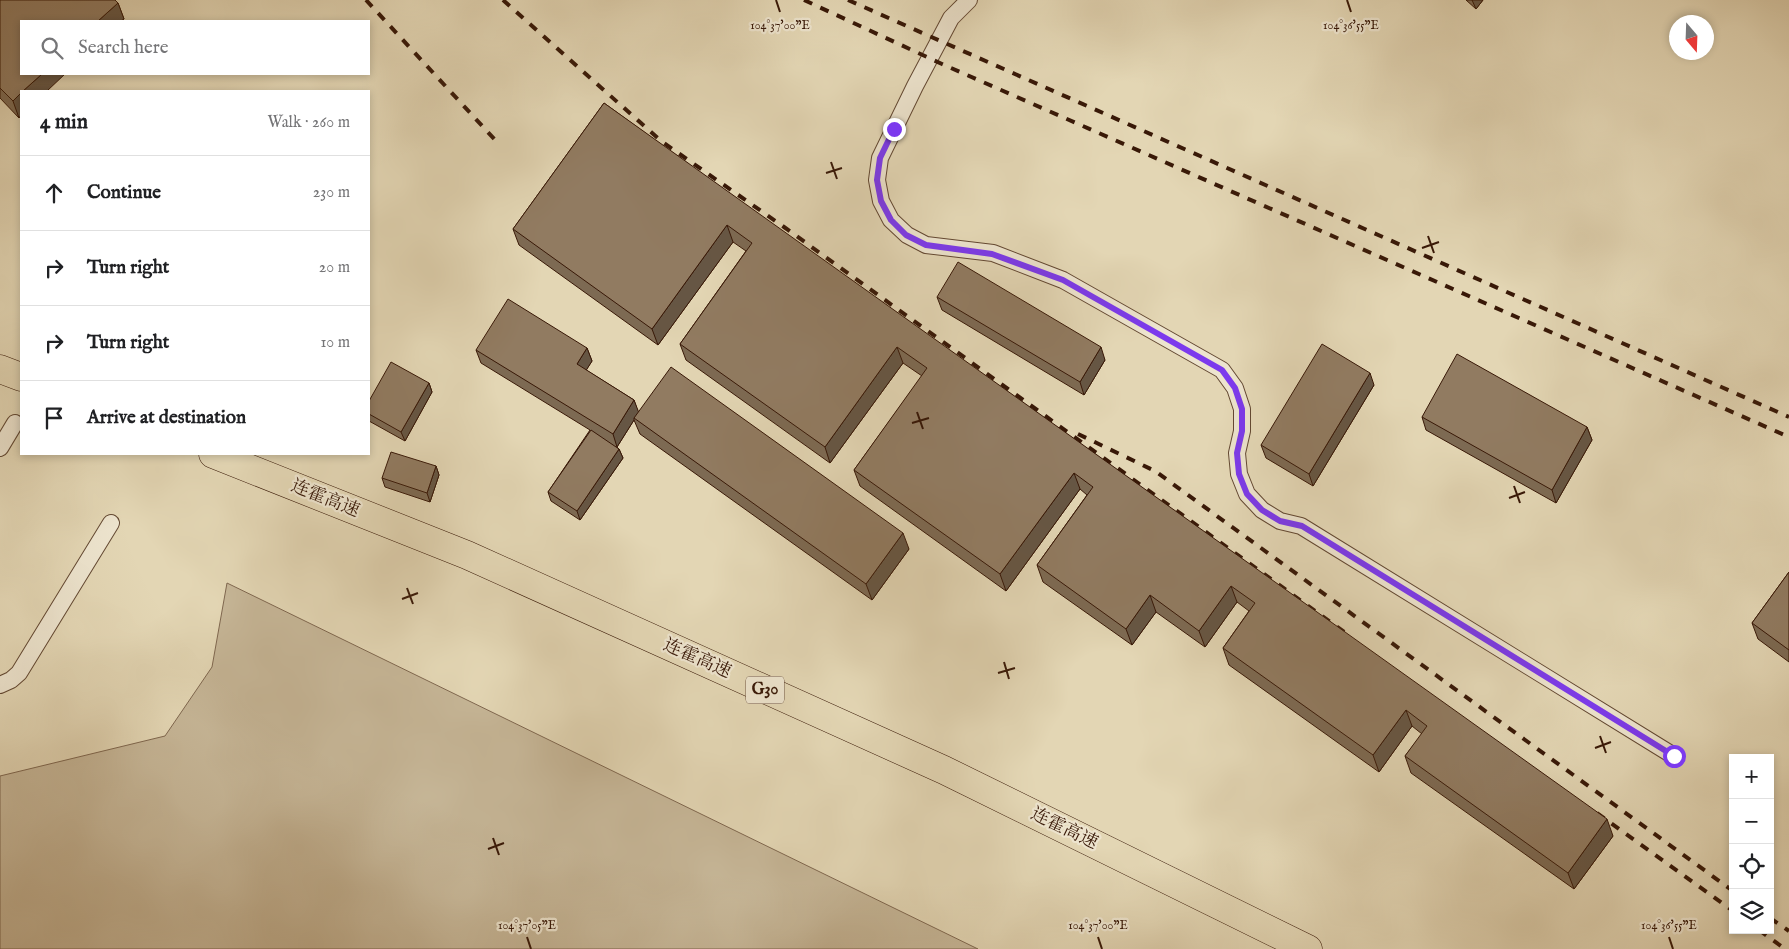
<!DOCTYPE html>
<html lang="en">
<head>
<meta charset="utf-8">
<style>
  body { margin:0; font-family:"IM FELL English","Noto Serif SC",serif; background:#f2f2f2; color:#202124 }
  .controls { position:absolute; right:15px; bottom:15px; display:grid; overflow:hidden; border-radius:0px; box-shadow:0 2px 8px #0003 }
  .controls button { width:45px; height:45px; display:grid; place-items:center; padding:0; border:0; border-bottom:1px solid #e0e0e0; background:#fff; color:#202124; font:25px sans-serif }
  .compass { position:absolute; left:1669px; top:15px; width:45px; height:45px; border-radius:50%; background:#fff; box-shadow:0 2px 8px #0003; rotate:161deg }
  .stop { position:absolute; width:15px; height:15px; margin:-11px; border:4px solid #7c3aed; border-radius:50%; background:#fff }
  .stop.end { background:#7c3aed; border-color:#fff; box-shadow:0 1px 5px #0008 }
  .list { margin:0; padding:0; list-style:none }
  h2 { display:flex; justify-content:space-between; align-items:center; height:65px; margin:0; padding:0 20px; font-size:21px }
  h2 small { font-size:16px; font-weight:400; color:#757577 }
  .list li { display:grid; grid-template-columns:32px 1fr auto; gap:15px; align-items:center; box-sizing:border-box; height:75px; padding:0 20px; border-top:1px solid #e0e0e0 }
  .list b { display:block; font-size:19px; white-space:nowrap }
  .list em { font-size:16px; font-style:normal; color:#757577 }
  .icon { flex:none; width:28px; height:28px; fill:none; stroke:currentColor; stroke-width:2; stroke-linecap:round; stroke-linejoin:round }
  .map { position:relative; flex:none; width:1789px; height:949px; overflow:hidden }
  .search { position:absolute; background:#fff; box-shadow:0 2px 8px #0003; left:20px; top:20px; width:350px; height:55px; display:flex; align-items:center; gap:12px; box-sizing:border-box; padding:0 18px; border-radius:0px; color:#757577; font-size:19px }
  .panel { position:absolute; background:#fff; box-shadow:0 2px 8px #0003; left:20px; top:90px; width:350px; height:365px; border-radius:0px }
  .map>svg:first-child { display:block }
  .green { fill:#c6b697; stroke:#7f674f }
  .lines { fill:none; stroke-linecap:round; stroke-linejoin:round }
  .service-casing { stroke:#634832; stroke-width:18 }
  .motorway-casing { stroke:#381807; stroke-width:29 }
  .service { stroke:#ede4ce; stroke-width:16 }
  .motorway { stroke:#e3d6b4; stroke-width:28 }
  .rail { stroke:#381807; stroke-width:4; stroke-dasharray:9 9; stroke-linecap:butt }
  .wall { fill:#7d6a53; stroke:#381807 }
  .shaded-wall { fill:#665644; stroke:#381807 }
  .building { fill:#917b61; stroke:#381807 }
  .route { stroke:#7c3aed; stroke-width:6 }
  .ticks { fill:none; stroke:#381807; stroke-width:2 }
  .labels { text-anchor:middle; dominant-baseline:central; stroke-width:4.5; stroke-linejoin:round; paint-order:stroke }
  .shield { fill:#ede4ce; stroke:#6e5543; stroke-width:1 }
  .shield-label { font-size:16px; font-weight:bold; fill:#381807 }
  .street-label { font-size:18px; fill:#381807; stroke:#ede4ce }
  .ticks-label { font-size:12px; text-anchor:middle; fill:#381807; stroke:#ede4ce; stroke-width:4.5; stroke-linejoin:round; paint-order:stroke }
</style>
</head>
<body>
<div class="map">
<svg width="1789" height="949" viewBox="0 0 1789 949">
  <rect width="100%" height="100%" fill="#e3d6b4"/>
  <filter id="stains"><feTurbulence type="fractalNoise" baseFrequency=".004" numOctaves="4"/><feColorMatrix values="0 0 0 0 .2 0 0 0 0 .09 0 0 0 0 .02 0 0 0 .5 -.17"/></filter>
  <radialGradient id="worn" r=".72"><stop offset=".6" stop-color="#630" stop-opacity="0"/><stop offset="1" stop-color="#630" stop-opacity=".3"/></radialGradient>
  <path class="green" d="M227 583 978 949H0V776L165 736 212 667Z"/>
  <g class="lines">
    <defs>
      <path id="service" d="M969 0 951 18 915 86 880 158 877 180 881 201 891 220 907 235 926 245 993 253 1063 280 1222 370 1235 388 1242 409V431L1237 453 1239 474 1247 494 1262 510 1280 521 1301 526 1674 756
        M0 448 15 423
        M0 685 11 680 19 673 111 523"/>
      <path id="motorway" d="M0 369 21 377
        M213 454 467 555 944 770 1308 949"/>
    </defs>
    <use href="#service" class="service-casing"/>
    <use href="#motorway" class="motorway-casing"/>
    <use href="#service" class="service"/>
    <use href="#motorway" class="motorway"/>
    <path class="rail" d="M366 0 497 142
      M503 0 661 141 784 227 1347 634
      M804 0 942 64 1789 437
      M848 0 1789 417
      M1078 434 1155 471 1733 891
      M1597 813 1733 911
      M1770 918 1789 931
      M1759 930 1785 949"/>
  </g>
  <path class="wall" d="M0 0 118 3 124 19 21 91V115L19 118 0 98Z
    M1466 0H1483L1476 9Z
    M604 103 1613 836 1574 889 1411 773 1405 756 1422 734 1412 726 1379 772 1229 665 1223 648 1249 611 1237 602 1205 647 1156 612 1132 645 1043 582 1037 565 1087 495 1080 489 1006 591 860 486 854 470 922 376 903 363 830 463 686 360 680 344 746 251 733 242 658 345 519 245 513 229Z
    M937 297 1105 360 1084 395 942 310Z
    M587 348 592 361 586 370 634 400 638 412 909 549 872 600 640 434 634 420 617 447 619 449 623 458 580 520 551 501 548 492 590 430 481 363 476 350Z
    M429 383 432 392 405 441 369 421V401Z
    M1374 385 1313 486 1266 458 1261 445Z
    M1422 417 1587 427 1592 440 1556 503 1426 430Z
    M436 466 439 475 430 502 385 487 382 478Z
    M1789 572V662L1758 639 1752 623Z"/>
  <path class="shaded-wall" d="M1472 0H1483L1476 9Z
    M118 3 124 19 121 21H98Z
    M42 74H65L47 91H23Z
    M21 93V115L19 118 13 101Z
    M727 225 733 242 658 345 652 329Z
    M897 347 903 363 830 463 825 447Z
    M1101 347 1105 360 1084 395 1080 382Z
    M587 348 592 361 582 377 577 364Z
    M1370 373 1374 385 1313 486 1309 474Z
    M429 383 432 392 405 441 401 432Z
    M634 400 639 413 634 418V420L617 447 613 434Z
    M1587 427 1592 440 1556 503 1552 490Z
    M619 449 623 458 580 520 577 511Z
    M436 466 439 475 430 502 427 493Z
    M1074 473 1080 489 1006 591 1000 574Z
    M903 533 909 549 872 600 866 584Z
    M1231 586 1237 602 1205 647 1199 631Z
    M1150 595 1156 612 1132 645 1126 629Z
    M1406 710 1412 726 1379 772 1373 755Z
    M1607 819 1613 836 1574 889 1568 873Z"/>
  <path class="building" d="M0 0H115L118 3 98 21H21V74H42L23 91H21V93L13 101 0 88Z
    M604 103 1607 819 1568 873 1405 756 1427 726 1406 710 1373 755 1223 648 1255 603 1231 586 1199 631 1150 595 1126 629 1037 565 1093 487 1074 473 1000 574 854 470 927 368 897 347 825 447 680 344 752 243 727 225 652 329 513 229Z
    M958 262 1101 347 1080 382 937 297Z
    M508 299 587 348 577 364 634 400 613 434 476 350Z
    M1322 344 1370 373 1309 474 1261 445Z
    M1457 354 1587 427 1552 490 1422 417Z
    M391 362 429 383 401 432 369 414V401Z
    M671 367 903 533 866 584 634 418Z
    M591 430 619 449 577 511 548 492Z
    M391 452 436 466 427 493 382 478Z
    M1789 572V650L1752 623Z"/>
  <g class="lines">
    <path class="route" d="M894 129 880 158 877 180 881 201 891 220 906 235 926 245 992 254 1063 280 1222 370 1235 388 1242 409V431L1237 453 1239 474 1247 494 1262 510 1280 521 1302 526 1674 756"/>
  </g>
  <path class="ticks" d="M776 0 780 12M1347 0 1351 12M831 162 837 179M826 173 842 168M1428 236 1434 253M1422 248 1439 242M917 412 923 429M912 423 929 418M1514 486 1520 503M1509 498 1525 492M407 588 413 604M402 599 418 593M1004 662 1009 679M998 673 1015 668M1600 736 1606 753M1595 748 1611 742M493 838 499 855M488 849 504 843M527 937 531 949M1098 937 1102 949M1669 937 1673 949"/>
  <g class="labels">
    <rect class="shield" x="746" y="676.5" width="38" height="27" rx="4"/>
    <g class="shield-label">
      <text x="765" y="690">G30</text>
    </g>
    <g class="street-label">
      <text transform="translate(325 499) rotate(22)">连霍高速</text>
      <text transform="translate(697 659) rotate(24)">连霍高速</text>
      <text transform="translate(1064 829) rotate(26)">连霍高速</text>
    </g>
  </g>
  <g class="ticks-label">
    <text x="780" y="29">104°37'00"E</text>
    <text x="1351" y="29">104°36'55"E</text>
    <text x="527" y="929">104°37'05"E</text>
    <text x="1098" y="929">104°37'00"E</text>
    <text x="1669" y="929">104°36'55"E</text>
  </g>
  <rect width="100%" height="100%" filter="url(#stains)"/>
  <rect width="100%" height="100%" fill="url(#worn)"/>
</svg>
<div class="controls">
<button>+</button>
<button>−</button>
<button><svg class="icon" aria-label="locate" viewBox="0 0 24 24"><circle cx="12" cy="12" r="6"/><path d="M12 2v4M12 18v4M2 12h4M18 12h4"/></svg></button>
<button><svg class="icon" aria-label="layers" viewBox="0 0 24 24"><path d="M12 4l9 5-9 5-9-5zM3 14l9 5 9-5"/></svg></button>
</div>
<svg class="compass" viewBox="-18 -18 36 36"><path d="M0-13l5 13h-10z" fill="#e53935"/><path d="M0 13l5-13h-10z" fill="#757577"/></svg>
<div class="stop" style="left:1674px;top:756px"></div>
<div class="stop end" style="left:894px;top:129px"></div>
<div class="search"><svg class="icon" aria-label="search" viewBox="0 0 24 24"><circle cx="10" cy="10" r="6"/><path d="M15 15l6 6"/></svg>Search here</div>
<section class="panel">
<h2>4 min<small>Walk · 260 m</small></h2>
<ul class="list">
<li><svg class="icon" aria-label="ahead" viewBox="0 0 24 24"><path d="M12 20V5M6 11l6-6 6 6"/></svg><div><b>Continue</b></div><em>230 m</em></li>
<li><svg class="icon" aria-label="right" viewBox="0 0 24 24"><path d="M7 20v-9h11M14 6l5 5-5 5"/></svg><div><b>Turn right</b></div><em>20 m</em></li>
<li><svg class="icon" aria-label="right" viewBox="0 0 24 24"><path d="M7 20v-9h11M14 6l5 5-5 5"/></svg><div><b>Turn right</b></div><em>10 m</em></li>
<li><svg class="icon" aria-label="arrive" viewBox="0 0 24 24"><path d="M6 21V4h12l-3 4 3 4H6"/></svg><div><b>Arrive at destination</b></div></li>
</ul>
</section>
</div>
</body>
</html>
